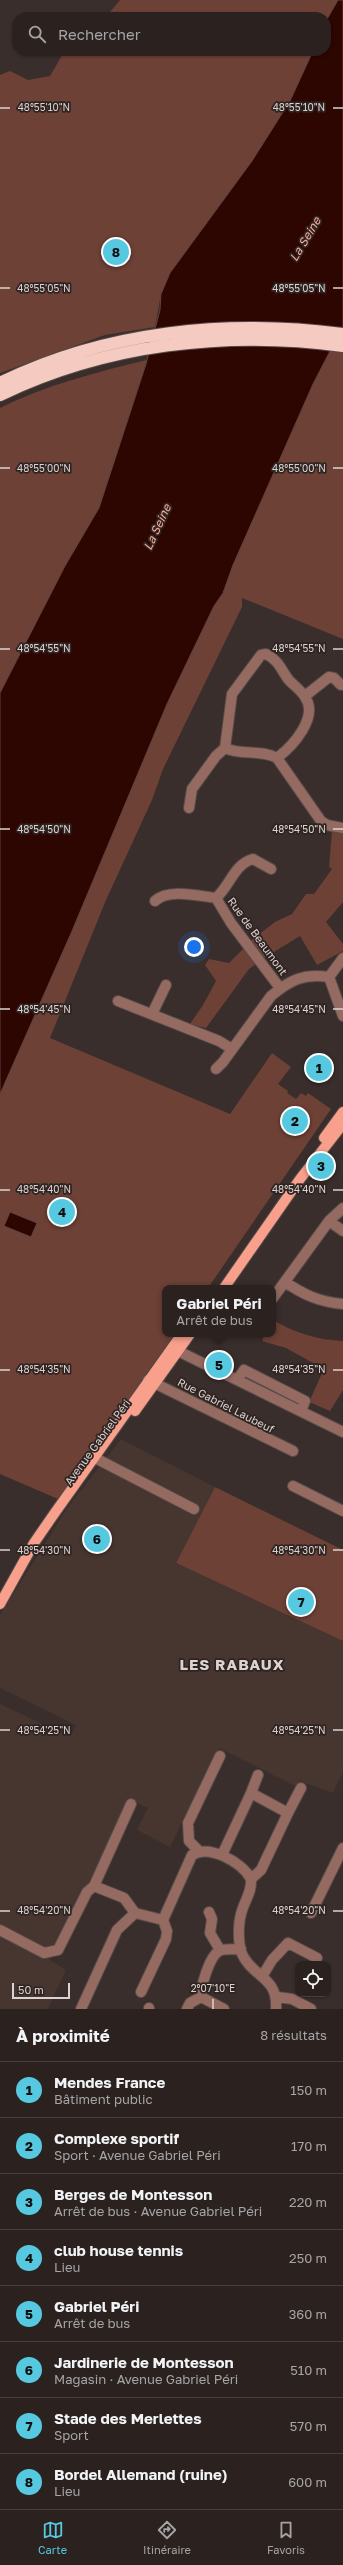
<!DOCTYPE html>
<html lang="fr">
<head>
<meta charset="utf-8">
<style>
  body { margin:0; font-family:"Golos Text",sans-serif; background:#372f2d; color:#f1f3f6 }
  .controls { position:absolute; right:12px; bottom:12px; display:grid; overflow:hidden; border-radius:8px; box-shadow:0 1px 3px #0004 }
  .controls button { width:36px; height:36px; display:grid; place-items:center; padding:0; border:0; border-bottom:1px solid #473f3e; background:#2b2220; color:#f1f3f6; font:20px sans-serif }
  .scale { position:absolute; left:12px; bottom:10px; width:58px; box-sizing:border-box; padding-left:4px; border:2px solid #dbd3d1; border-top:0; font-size:11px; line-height:14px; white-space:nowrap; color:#dbd3d1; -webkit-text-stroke:3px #2f2421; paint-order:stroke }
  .you { position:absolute; left:194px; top:947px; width:14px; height:14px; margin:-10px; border:3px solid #fff; border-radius:50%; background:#1a73e8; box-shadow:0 0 0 6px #1a73e833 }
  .badge { display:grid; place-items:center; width:26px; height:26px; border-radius:50%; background:#56c9e1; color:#111; font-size:13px; font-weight:700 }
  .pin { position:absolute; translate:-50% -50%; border:2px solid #fff; box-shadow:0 1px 4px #0006 }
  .popup { position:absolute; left:162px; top:1285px; width:114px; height:52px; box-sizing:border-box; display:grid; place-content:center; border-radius:8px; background:#2b2220; filter:drop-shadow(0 1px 3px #0005); font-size:13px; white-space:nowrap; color:#a6a4a5 }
  .popup b { font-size:15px; color:#f1f3f6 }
  .popup::after { content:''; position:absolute; left:50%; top:100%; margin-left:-8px; border:8px solid transparent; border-top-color:#2b2220 }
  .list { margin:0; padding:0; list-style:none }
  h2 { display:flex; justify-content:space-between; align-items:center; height:52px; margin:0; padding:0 16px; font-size:17px }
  h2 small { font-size:13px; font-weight:400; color:#a6a4a5 }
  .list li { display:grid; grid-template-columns:26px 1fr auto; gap:12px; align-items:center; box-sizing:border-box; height:56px; padding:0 16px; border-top:1px solid #473f3e }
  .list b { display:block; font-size:15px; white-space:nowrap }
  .list p { margin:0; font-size:13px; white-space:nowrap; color:#a6a4a5 }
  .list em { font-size:13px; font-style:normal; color:#a6a4a5 }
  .icon { flex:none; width:22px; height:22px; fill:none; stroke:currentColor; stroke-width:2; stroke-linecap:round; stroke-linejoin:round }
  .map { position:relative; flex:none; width:343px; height:2009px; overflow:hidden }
  .search { position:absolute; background:#2b2220; box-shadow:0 1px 3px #0004; left:12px; right:12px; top:12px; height:44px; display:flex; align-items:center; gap:10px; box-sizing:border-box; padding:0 14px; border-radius:16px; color:#a6a4a5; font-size:15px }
  .sheet { height:500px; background:#2b2220 }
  nav { display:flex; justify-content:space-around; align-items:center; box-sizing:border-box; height:56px; border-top:1px solid #473f3e; background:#2b2220; font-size:11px; color:#a6a4a5 }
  nav a { display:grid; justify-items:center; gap:2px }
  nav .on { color:#56c9e1 }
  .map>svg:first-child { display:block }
  .built { fill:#473530 }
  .green { fill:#6d4136 }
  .water { fill:#2d0501; stroke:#61433f }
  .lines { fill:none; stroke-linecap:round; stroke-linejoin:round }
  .minor-casing { stroke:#564c49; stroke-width:12 }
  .major-casing { stroke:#564c49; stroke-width:12 }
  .highway-casing { stroke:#564c49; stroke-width:14 }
  .minor { stroke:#956a60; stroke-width:10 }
  .major { stroke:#f8a08c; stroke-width:10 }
  .highway { stroke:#f5cac0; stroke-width:12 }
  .ticks { fill:none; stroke:#dbd3d1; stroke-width:1.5 }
  .labels { text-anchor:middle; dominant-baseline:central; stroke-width:3.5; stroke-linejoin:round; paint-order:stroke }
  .street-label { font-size:11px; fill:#dbd3d1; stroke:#2f2421 }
  .water-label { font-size:12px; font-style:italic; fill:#f9aa97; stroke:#2f2421 }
  .district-label { font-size:15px; font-weight:bold; letter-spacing:1px; fill:#dbd3d1; stroke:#2f2421 }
  .ticks-label { font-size:10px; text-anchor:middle; fill:#dbd3d1; stroke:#2f2421; stroke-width:3.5; stroke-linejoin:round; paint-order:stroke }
</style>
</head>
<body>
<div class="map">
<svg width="343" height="2009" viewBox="0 0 343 2009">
  <rect width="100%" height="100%" fill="#392e2b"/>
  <path class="built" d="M121 1439 215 1487 176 1563 343 1641V1772L333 1793 300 1781 297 1787 219 1748 170 1847 137 1830 148 1808 130 1800 50 1960 66 1970 48 2009H0V1704L70 1737 76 1725 0 1688V1615L68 1507Z"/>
  <path class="green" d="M120 0H338L326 21V17H106Z
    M79 51H313L290 101 252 161 170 273 161 294 155 327 105 335 0 373V75L10 71 28 80 50 76 64 52 76 55Z
    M343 326V639L242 598V607L163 769 152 800 106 900 50 1038 230 1114 272 1053 291 1067 278 1084 288 1091 287 1093 296 1099 301 1093 306 1096 308 1093 331 1109 208 1288H165V1334H175L58 1499 0 1474V1094L72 931 167 704 214 606 223 593 233 565 313 384Z
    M147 360 99 508 65 566 0 693V408C46 385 97 372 147 360Z
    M332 831H343V902L326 922 343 944V951L317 965 300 936 264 958 250 941 275 922 292 914 306 894H314L332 869 329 867Z
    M244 948 256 964 249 969 206 1028 190 1024 203 1005 216 981 205 965 209 959 229 963Z
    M273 1320C295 1333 318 1340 343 1341V1390L330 1411 309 1402 324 1369 286 1348 262 1341 264 1336 261 1334H273Z
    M215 1487 343 1550V1641L176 1563Z"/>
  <path class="water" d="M338 0H343V326L313 384 233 565 223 593 214 606 167 704 72 931 0 1094V693L65 566 99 508 146 364 160 310 161 294 170 273 252 161 290 101 313 51H326V21Z
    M10 1212 37 1223 31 1237 4 1226Z"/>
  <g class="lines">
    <defs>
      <path id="minor" d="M305 696 329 677 334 678 341 685
        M225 748C242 756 261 749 277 758L321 821 327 825 343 828
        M189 808 192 789 216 756 225 748 232 694 261 655 266 654C278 660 281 669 288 679 293 685 301 690 305 697 319 717 293 746 277 758
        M216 898 231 923 280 988
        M155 901C169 888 198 896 216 898 230 886 234 864 253 859L271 869
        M343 958 329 977 343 1016
        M118 1001 219 1041 232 1049
        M152 1014 166 985
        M216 1069 223 1062 271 996C290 980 304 973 329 977
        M329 1221 343 1231
        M285 1282C304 1295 320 1302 343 1304
        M273 1298 329 1221 343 1208
        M178 1351 343 1432
        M148 1380 293 1451
        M237 1380 244 1370 305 1401 301 1411
        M99 1460 194 1509
        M293 1486 343 1511
        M251 1793 258 1775
        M288 1813 301 1788
        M199 1851 189 1841 188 1823 220 1756
        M222 1855 251 1793 288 1813 261 1870 251 1879
        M94 1886 131 1804
        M209 1912 212 1919 210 1933 220 1950
        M135 1913 163 1920 192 1855C209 1844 242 1862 251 1879 252 1893 244 1901 241 1914 238 1925 238 1944 242 1954 253 1978 278 1976 276 2009
        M311 1913 343 1848
        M0 1930 44 1953 58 1950 87 1892 94 1886 124 1898 135 1913
        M263 1975 272 1960 288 1943 317 1958
        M141 1992 166 1939 167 1931 163 1920
        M201 1997C201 1986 209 1957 219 1951 225 1948 234 1950 241 1949
        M201 1997 224 2009
        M277 1997 292 1999 311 2009
        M81 2009 117 1930 135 1913
        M149 2009V2008
        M187 2009 190 2003 201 1997"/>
      <path id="major" d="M324 1138 343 1112
        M224 1288 300 1179 343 1124
        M135 1411 190 1334
        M0 1604 34 1543 54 1514 182 1334"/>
      <path id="highway" d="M0 383C105 331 228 319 343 334
        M0 395C106 344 227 330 343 346"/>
    </defs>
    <use href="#minor" class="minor-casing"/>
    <use href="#major" class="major-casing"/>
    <use href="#highway" class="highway-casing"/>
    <use href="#minor" class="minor"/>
    <use href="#major" class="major"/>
    <use href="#highway" class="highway"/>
  </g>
  <path class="ticks" d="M0 108H10M333 108H343M0 288H10M333 288H343M0 468H10M333 468H343M0 649H10M333 649H343M0 829H10M333 829H343M0 1009H10M333 1009H343M0 1190H10M333 1190H343M0 1370H10M333 1370H343M0 1550H10M333 1550H343M0 1730H10M333 1730H343M0 1911H10M333 1911H343M213 1999V2009"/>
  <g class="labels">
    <g class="street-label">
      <text transform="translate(258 936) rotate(54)">Rue de Beaumont</text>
      <text transform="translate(226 1405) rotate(27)">Rue Gabriel Laubeuf</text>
      <text transform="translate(97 1442) rotate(-54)">Avenue Gabriel Péri</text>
    </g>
    <g class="water-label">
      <text transform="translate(305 239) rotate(-59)">La Seine</text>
      <text transform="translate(157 527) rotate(-65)">La Seine</text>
    </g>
    <g class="district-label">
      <text x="232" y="1664">LES RABAUX</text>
    </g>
  </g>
  <g class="ticks-label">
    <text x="44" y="111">48°55'10"N</text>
    <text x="299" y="111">48°55'10"N</text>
    <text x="44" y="292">48°55'05"N</text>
    <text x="299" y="292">48°55'05"N</text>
    <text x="44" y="472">48°55'00"N</text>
    <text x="299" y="472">48°55'00"N</text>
    <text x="44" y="652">48°54'55"N</text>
    <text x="299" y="652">48°54'55"N</text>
    <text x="44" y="833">48°54'50"N</text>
    <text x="299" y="833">48°54'50"N</text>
    <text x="44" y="1013">48°54'45"N</text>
    <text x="299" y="1013">48°54'45"N</text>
    <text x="44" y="1193">48°54'40"N</text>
    <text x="299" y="1193">48°54'40"N</text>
    <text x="44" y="1373">48°54'35"N</text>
    <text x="299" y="1373">48°54'35"N</text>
    <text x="44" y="1554">48°54'30"N</text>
    <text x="299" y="1554">48°54'30"N</text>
    <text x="44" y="1734">48°54'25"N</text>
    <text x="299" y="1734">48°54'25"N</text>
    <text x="44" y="1914">48°54'20"N</text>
    <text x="299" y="1914">48°54'20"N</text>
    <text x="213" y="1992">2°07'10"E</text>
  </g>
</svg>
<div class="controls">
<button><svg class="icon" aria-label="locate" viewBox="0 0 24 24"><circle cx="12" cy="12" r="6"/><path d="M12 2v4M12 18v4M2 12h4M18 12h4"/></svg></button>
</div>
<div class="scale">50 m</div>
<div class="you"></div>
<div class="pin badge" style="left:319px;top:1068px">1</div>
<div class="pin badge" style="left:295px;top:1121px">2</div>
<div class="pin badge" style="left:321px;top:1166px">3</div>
<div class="pin badge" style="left:62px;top:1212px">4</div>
<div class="pin badge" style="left:219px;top:1365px">5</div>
<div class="popup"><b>Gabriel Péri</b>Arrêt de bus</div>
<div class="pin badge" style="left:97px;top:1539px">6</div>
<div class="pin badge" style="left:301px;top:1602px">7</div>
<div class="pin badge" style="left:116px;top:252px">8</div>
<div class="search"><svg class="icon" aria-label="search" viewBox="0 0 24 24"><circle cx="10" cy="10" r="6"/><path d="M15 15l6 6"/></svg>Rechercher</div>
</div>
<section class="sheet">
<h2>À proximité<small>8 résultats</small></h2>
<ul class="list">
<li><span class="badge">1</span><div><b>Mendes France</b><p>Bâtiment public</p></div><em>150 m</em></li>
<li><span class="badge">2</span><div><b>Complexe sportif</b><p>Sport · Avenue Gabriel Péri</p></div><em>170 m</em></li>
<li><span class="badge">3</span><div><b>Berges de Montesson</b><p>Arrêt de bus · Avenue Gabriel Péri</p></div><em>220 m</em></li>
<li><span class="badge">4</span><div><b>club house tennis</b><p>Lieu</p></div><em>250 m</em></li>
<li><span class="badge">5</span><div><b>Gabriel Péri</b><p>Arrêt de bus</p></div><em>360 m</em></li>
<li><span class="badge">6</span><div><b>Jardinerie de Montesson</b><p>Magasin · Avenue Gabriel Péri</p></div><em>510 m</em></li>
<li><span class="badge">7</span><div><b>Stade des Merlettes</b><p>Sport</p></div><em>570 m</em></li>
<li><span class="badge">8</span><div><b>Bordel Allemand (ruine)</b><p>Lieu</p></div><em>600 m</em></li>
</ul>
</section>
<nav>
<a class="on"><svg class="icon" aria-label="map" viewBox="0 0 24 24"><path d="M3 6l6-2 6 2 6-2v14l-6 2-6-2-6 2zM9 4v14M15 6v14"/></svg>Carte</a>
<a><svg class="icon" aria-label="directions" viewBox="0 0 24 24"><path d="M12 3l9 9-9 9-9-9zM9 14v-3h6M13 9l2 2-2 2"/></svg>Itinéraire</a>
<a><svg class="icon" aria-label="saved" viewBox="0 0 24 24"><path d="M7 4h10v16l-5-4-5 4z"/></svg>Favoris</a>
</nav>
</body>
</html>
